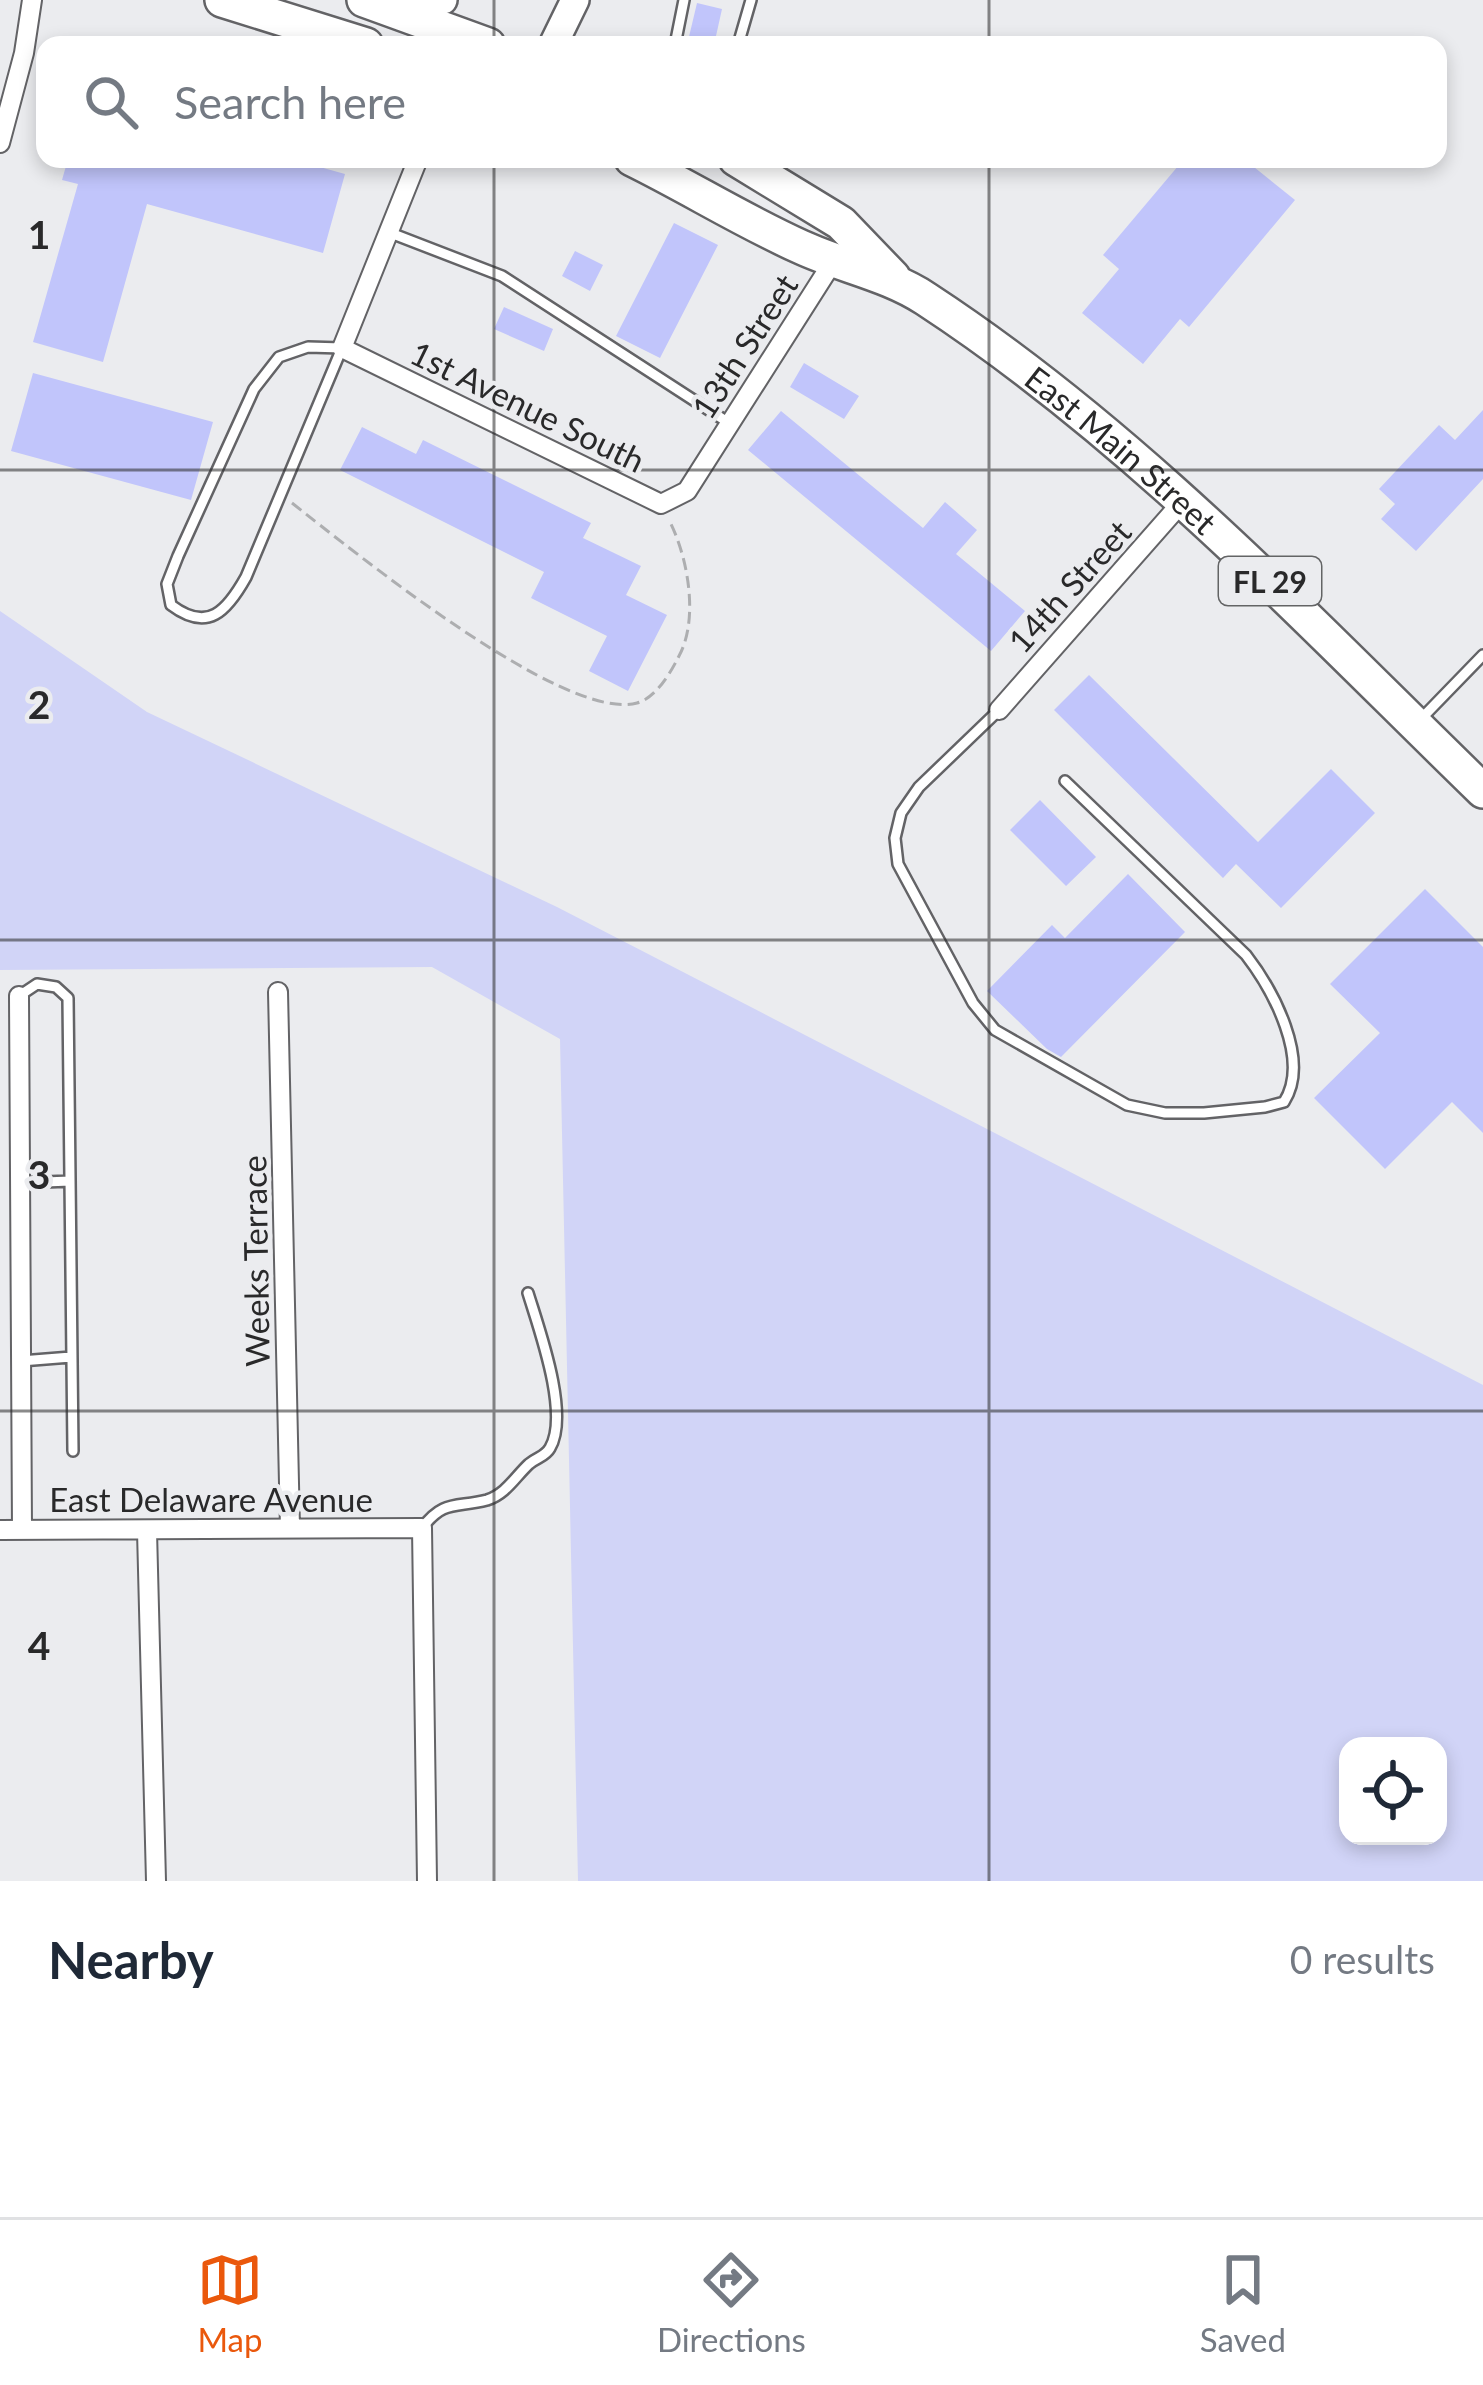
<!DOCTYPE html>
<html lang="en">
<head>
<meta charset="utf-8">
<style>
  body { margin:0; font-family:Lato,sans-serif; background:#f2f2f3; color:#1f2937 }
  .controls { position:absolute; right:36px; bottom:36px; display:grid; overflow:hidden; border-radius:24px; box-shadow:0 6px 18px #0003 }
  .controls button { width:108px; height:108px; display:grid; place-items:center; padding:0; border:0; border-bottom:3px solid #e0e1e3; background:#fff; color:#1f2937; font:60px sans-serif }
  .list { margin:0; padding:0; list-style:none }
  h2 { display:flex; justify-content:space-between; align-items:center; height:156px; margin:0; padding:0 48px; font-size:51px }
  h2 small { font-size:39px; font-weight:400; color:#747a83 }
  .icon { flex:none; width:66px; height:66px; fill:none; stroke:currentColor; stroke-width:2; stroke-linecap:round; stroke-linejoin:round }
  .map { position:relative; flex:none; width:1483px; height:1881px; overflow:hidden }
  .search { position:absolute; background:#fff; box-shadow:0 6px 18px #0003; left:36px; right:36px; top:36px; height:132px; display:flex; align-items:center; gap:30px; box-sizing:border-box; padding:0 42px; border-radius:24px; color:#747a83; font-size:45px }
  .sheet { height:336px; background:#fff }
  nav { display:flex; justify-content:space-around; align-items:center; box-sizing:border-box; height:168px; border-top:3px solid #e0e1e3; background:#fff; font-size:33px; color:#747a83 }
  nav a { display:grid; justify-items:center; gap:6px }
  nav .on { color:#ea580c }
  .map>svg:first-child { display:block }
  .green { fill:#d1d4f7; fill-rule:evenodd }
  .building { fill:#c1c5fb }
  .lines { fill:none; stroke-linecap:round; stroke-linejoin:round }
  .lane-casing { stroke:#636366; stroke-width:14 }
  .street-casing { stroke:#636366; stroke-width:22 }
  .secondary-casing { stroke:#636366; stroke-width:32 }
  .highway-casing { stroke:#636366; stroke-width:38 }
  .path { stroke:#adaeb0; stroke-width:3; stroke-dasharray:12 6; stroke-linecap:butt }
  .lane { stroke:#fff; stroke-width:9 }
  .street { stroke:#fff; stroke-width:18 }
  .secondary { stroke:#fff; stroke-width:27 }
  .highway { stroke:#fff; stroke-width:33 }
  .grid { fill:none; stroke:#29292a; stroke-width:3; stroke-opacity:0.55 }
  .labels { text-anchor:middle; dominant-baseline:central; stroke-width:9; stroke-linejoin:round; paint-order:stroke }
  .shield { fill:#ebecef; stroke:#636465; stroke-width:3 }
  .shield-label { font-size:30px; font-weight:bold; fill:#29292a }
  .street-label { font-size:33px; fill:#29292a; stroke:#ebecef }
  .grid-label { font-size:39px; text-anchor:middle; font-weight:bold; fill:#29292a; stroke:#ebecef; stroke-width:9; stroke-linejoin:round; paint-order:stroke }
</style>
</head>
<body>
<div class="map">
<svg width="1483" height="1881" viewBox="0 0 1483 1881">
  <rect width="100%" height="100%" fill="#ebecef"/>
  <path class="green" d="M0 611 147 712 557 907 1483 1385V1881H578L560 1039 432 967 0 970ZM1348 1746H1438V1836H1348Z"/>
  <path class="building" d="M697 3 722 9 714 45 688 41Z
    M68 159H291L345 174 323 253 147 204 103 362 33 342 78 184 62 180Z
    M1184 159H1244L1295 200 1189 327 1180 319 1143 364 1082 313 1119 269 1103 255Z
    M674 223 718 245 660 358 616 336Z
    M575 251 603 265 590 291 562 276Z
    M504 307 553 329 544 351 494 329Z
    M804 363 859 396 844 419 790 387Z
    M33 373 213 422 191 500 11 451Z
    M1483 410V479L1416 551 1381 519 1395 504 1379 489 1439 425 1455 440Z
    M781 411 923 528 945 502 977 530 956 554 1025 611 991 651 748 450Z
    M362 427 416 454 423 440 591 523 583 538 641 566 626 595 667 615 628 691 589 671 607 636 531 598 544 572 340 470Z
    M1089 675 1258 842 1331 769 1375 813 1281 908 1236 864 1223 878 1054 710Z
    M1040 800 1096 857 1066 886 1010 830Z
    M1128 874 1185 932 1061 1057 1047 1049 987 991 1052 925 1065 938Z
    M1425 889 1483 947V1133L1452 1102 1385 1169 1314 1098 1380 1033 1330 984Z"/>
  <g class="lines">
    <defs>
      <path id="lane" d="M675 45 684 0
        M738 45 751 0
        M388 232 502 276 729 423
        M308 347 342 348 246 577C227 611 208 633 171 605L167 584 178 556 254 389 279 357Z
        M999 710 919 787 901 813 895 838 898 864 973 1003 995 1030 1127 1105 1165 1113H1204L1265 1107 1284 1102C1311 1060 1273 990 1246 955L1065 781
        M1419 721 1483 655
        M19 996 37 984 56 987 68 998 73 1451
        M20 1183 70 1181
        M21 1361 71 1357
        M422 1528C444 1499 456 1508 487 1500 506 1494 515 1477 529 1464 537 1457 545 1457 550 1448 570 1414 539 1329 528 1293"/>
      <path id="street" d="M0 143 24 53 32 0
        M418 159 342 348 661 504 687 491 836 257
        M999 710 1183 501
        M278 992 290 1528
        M19 996 22 1530
        M0 1530 422 1528 427 1881
        M147 1531 156 1881"/>
      <path id="secondary" d="M403 13 443 0
        M553 45 575 0"/>
      <g id="highway">
        <path d="M222 0 366 45"/>
        <path d="M364 0 488 45"/>
        <path id="s1" d="M632 159C689 187 743 221 801 247 842 266 888 274 926 299 1134 435 1306 619 1483 791"/>
        <path d="M736 159 841 223 893 277"/>
      </g>
    </defs>
    <use href="#lane" class="lane-casing"/>
    <use href="#street" class="street-casing"/>
    <use href="#secondary" class="secondary-casing"/>
    <use href="#highway" class="highway-casing"/>
    <path class="path" d="M292 503C352 550 564 723 637 703 656 698 671 672 679 656 699 619 688 558 670 522"/>
    <use href="#lane" class="lane"/>
    <use href="#street" class="street"/>
    <use href="#secondary" class="secondary"/>
    <use href="#highway" class="highway"/>
  </g>
  <path class="grid" d="M494 0V45M989 0V45M494 159V1881M989 159V1881M0 470H1483M0 940H1483M0 1411H1483"/>
  <g class="labels">
    <rect class="shield" x="1219" y="557" width="102" height="48" rx="9"/>
    <g class="shield-label">
      <text x="1270" y="581">FL 29</text>
    </g>
    <g class="street-label">
      <text transform="translate(744 346) rotate(-57)">13th Street</text>
      <text transform="translate(528 406) rotate(26)">1st Avenue South</text>
      <text stroke="none"><textPath href="#s1" startOffset="573">East Main Street</textPath></text>
      <text transform="translate(1069 586) rotate(-48)">14th Street</text>
      <text transform="translate(255 1261) rotate(-91)">Weeks Terrace</text>
      <text x="211" y="1499">East Delaware Avenue</text>
    </g>
  </g>
  <g class="grid-label">
    <text x="39" y="249">1</text>
    <text x="39" y="719">2</text>
    <text x="39" y="1189">3</text>
    <text x="39" y="1660">4</text>
  </g>
</svg>
<div class="controls">
<button><svg class="icon" aria-label="locate" viewBox="0 0 24 24"><circle cx="12" cy="12" r="6"/><path d="M12 2v4M12 18v4M2 12h4M18 12h4"/></svg></button>
</div>
<div class="search"><svg class="icon" aria-label="search" viewBox="0 0 24 24"><circle cx="10" cy="10" r="6"/><path d="M15 15l6 6"/></svg>Search here</div>
</div>
<section class="sheet">
<h2>Nearby<small>0 results</small></h2>
<ul class="list">
</ul>
</section>
<nav>
<a class="on"><svg class="icon" aria-label="map" viewBox="0 0 24 24"><path d="M3 6l6-2 6 2 6-2v14l-6 2-6-2-6 2zM9 4v14M15 6v14"/></svg>Map</a>
<a><svg class="icon" aria-label="directions" viewBox="0 0 24 24"><path d="M12 3l9 9-9 9-9-9zM9 14v-3h6M13 9l2 2-2 2"/></svg>Directions</a>
<a><svg class="icon" aria-label="saved" viewBox="0 0 24 24"><path d="M7 4h10v16l-5-4-5 4z"/></svg>Saved</a>
</nav>
</body>
</html>
